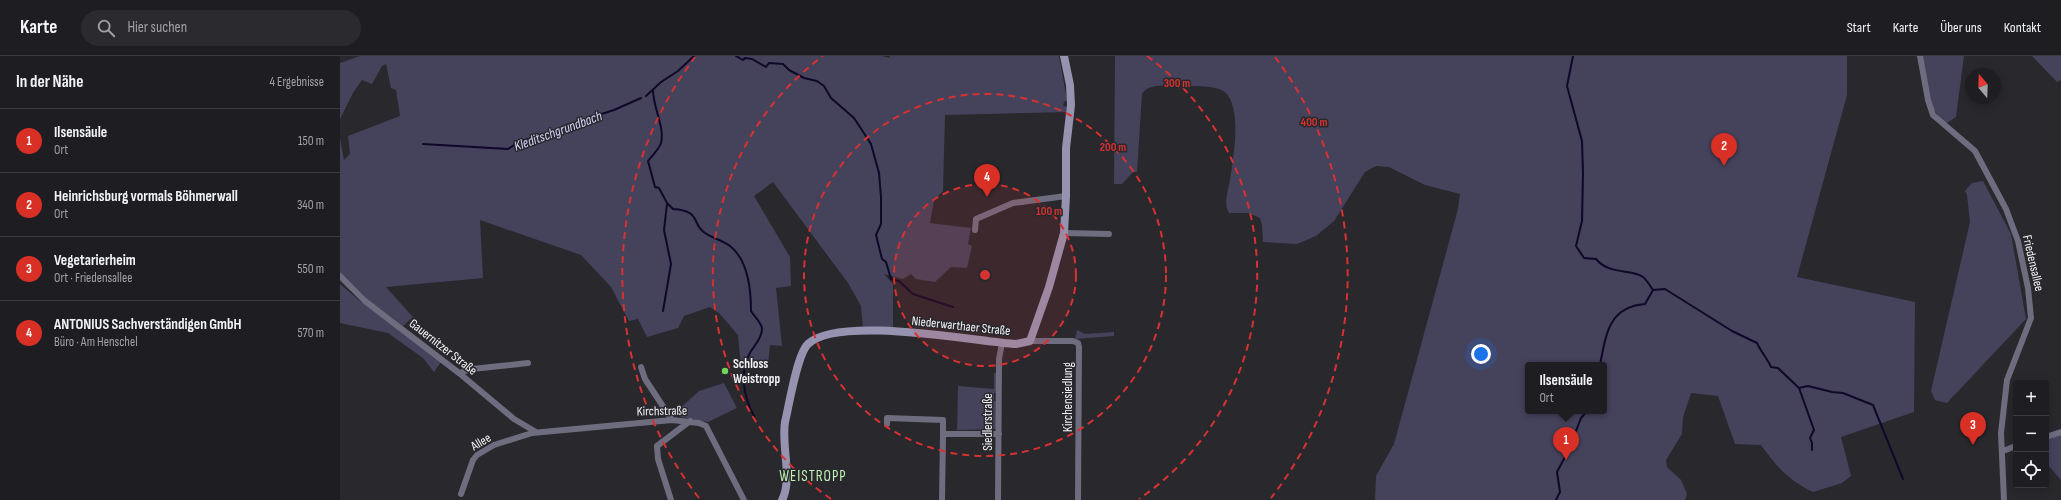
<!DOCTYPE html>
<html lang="de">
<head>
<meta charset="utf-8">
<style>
  body { margin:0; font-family:"Sofia Sans Condensed",sans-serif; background:#2b2b2f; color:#f1f3f6 }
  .controls { position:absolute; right:12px; bottom:12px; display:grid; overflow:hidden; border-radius:4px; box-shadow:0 2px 10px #0003 }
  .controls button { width:36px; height:36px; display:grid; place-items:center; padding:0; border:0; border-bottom:1px solid #3c3c40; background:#1e1e22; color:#f1f3f6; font:20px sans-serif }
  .compass { position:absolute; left:1625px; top:12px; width:36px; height:36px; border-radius:50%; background:#1e1e22; box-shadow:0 2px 10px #0003; rotate:341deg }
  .you { position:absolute; left:1141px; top:298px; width:14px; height:14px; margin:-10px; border:3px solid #fff; border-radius:50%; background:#1a73e8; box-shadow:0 0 0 6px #1a73e833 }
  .badge { display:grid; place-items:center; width:26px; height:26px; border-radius:50%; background:#d93025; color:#fff; font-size:13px; font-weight:700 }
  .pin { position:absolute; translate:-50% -33px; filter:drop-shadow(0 1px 2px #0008) }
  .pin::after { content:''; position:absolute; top:21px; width:14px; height:12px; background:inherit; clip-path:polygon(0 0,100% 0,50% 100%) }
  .popup { position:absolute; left:1185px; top:306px; width:82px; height:52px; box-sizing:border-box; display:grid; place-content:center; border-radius:4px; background:#1e1e22; filter:drop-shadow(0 1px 3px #0005); font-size:13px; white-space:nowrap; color:#a1a2a5 }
  .popup b { font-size:15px; color:#f1f3f6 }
  .popup::after { content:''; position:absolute; left:50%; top:100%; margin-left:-8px; border:8px solid transparent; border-top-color:#1e1e22 }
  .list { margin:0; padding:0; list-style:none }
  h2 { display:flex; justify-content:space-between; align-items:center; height:52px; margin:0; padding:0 16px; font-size:17px }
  h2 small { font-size:13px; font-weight:400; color:#a1a2a5 }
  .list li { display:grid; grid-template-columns:26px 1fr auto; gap:12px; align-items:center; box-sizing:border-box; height:64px; padding:0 16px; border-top:1px solid #3c3c40 }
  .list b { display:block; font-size:15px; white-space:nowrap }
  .list p { margin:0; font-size:13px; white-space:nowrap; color:#a1a2a5 }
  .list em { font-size:13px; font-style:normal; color:#a1a2a5 }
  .icon { flex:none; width:22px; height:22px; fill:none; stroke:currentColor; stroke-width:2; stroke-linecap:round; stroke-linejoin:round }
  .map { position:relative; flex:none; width:1721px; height:444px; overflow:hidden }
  header { display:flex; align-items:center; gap:24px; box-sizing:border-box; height:56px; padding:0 20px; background:#1e1e22; border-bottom:1px solid #3c3c40 }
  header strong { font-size:19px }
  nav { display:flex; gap:22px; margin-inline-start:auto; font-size:14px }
  .search { width:280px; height:36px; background:#2b2b2f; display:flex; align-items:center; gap:10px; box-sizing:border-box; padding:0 14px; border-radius:22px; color:#a1a2a5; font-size:15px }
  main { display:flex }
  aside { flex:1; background:#1e1e22 }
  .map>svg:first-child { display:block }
  .green { fill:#45425c; fill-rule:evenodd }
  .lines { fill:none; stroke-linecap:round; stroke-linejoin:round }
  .stream { stroke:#100829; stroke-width:2 }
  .street { stroke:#6e6d80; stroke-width:6 }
  .secondary { stroke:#9693b1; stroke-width:8 }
  .ring { fill:none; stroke:#d73232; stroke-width:2; stroke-dasharray:7 5 }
  .poi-dot { fill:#75d25b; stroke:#28282d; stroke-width:1.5 }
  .labels { text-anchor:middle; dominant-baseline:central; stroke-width:3; stroke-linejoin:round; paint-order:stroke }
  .street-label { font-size:13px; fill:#f3f3f7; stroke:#28282d }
  .poi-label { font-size:13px; font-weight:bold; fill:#f3f3f7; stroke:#28282d; text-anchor:start }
  .water-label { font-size:14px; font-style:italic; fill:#d8d4fe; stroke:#28282d }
  .quarter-label { font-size:15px; letter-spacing:1px; fill:#bdf0b0; stroke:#28282d }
  .centre { fill:#d73232; stroke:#28282d; stroke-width:2 }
  .ring-label { font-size:12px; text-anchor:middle; font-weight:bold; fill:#d73232; stroke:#28282d; stroke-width:3; stroke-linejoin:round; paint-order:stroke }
</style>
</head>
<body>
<header>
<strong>Karte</strong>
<div class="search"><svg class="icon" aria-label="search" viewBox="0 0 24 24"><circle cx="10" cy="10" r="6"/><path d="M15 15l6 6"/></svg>Hier suchen</div>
<nav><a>Start</a><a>Karte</a><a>Über uns</a><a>Kontakt</a></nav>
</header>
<main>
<aside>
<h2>In der Nähe<small>4 Ergebnisse</small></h2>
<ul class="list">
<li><span class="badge">1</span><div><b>Ilsensäule</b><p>Ort</p></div><em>150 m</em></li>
<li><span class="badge">2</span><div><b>Heinrichsburg vormals Böhmerwall</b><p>Ort</p></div><em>340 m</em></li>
<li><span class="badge">3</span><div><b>Vegetarierheim</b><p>Ort · Friedensallee</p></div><em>550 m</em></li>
<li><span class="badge">4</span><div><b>ANTONIUS Sachverständigen GmbH</b><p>Büro · Am Henschel</p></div><em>570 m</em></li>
</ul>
</aside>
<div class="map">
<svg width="1721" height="444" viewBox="0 0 1721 444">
  <rect width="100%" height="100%" fill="#28282d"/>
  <path class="green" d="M20 0H542L549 2 550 0H719L727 44 724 46 723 50 727 51 726 56 605 59 603 135 594 144 590 167 631 172 628 188 632 190 627 212 611 211 595 226 576 223 571 218 563 223 544 218 553 228V272H523L521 250 508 227 433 126 414 140 450 201 451 230 436 232 442 290 430 289 428 310 401 311 398 279 379 257 370 251 344 260 338 272 307 281 298 263 289 265 271 231 241 199 140 164 143 222 46 231 73 261 63 270 26 242 0 217V82L4 104 10 98 8 80 60 60 56 34 51 32 46 8 42 10 32 28 22 24 13 37 0 63V7Z
    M775 0H1507V39L1457 221 1575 246 1574 356 1501 381 1511 420 1502 427 1473 436C1448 424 1437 411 1421 389L1395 388 1378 340 1351 337 1343 361 1342 378 1326 404 1327 411 1341 424 1347 438 1345 444H1035L1036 420 1054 388 1118 153 1120 138 1085 129 1049 111 1036 110 1025 116 994 165 976 180 957 188 923 186 922 169 920 162 909 157H889C883 147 888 136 890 124 893 104 905 41 879 33 868 29 845 30 833 30 822 30 808 28 802 38L797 116H793L782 128H774ZM1188 309H1264V355H1188Z
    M1580 0H1624L1616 61 1604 69 1588 44Z
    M1692 0H1721V24L1717 26Z
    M1643 125 1671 178 1686 263 1607 347 1595 344 1591 335 1630 166 1627 139 1625 135 1632 127Z
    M0 228 20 245 101 306 94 316 83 302 48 277 0 267Z
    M737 274 745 278 774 276V280L735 283Z
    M654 317H657V337H654V345H657V373L617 374 618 330 654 333Z
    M384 327 397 352 368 366 341 361 337 355 359 335Z
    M1721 378V424L1706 407V383Z"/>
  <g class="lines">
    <path class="stream" d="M396 0 403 4 405 2 412 3 426 11 429 7 443 8 449 14 464 22 477 25 484 30 491 42 514 62 531 88 539 117 541 141V168L536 179 542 203 546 206 551 223 559 225 573 238 613 251
      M1233 0 1227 30 1242 85 1243 117 1242 165 1236 190 1244 202 1256 203C1269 219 1292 213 1303 221 1307 224 1310 230 1313 234L1305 248C1268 251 1266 279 1260 309
      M313 34C313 52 325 71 321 87 319 93 312 100 308 105L315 131 319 132 327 147 333 153C362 155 351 168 365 177 372 182 382 184 390 190 408 204 411 233 411 255 414 260 422 267 422 273 422 282 415 289 411 295 399 315 403 340 414 360
      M306 40 321 26 338 15 354 0
      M83 88 168 93 181 85 212 77 224 70 274 54 301 42
      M1313 234 1325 233 1392 275 1417 287C1421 296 1427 302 1431 311L1438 312 1459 332 1468 330 1492 336 1503 337 1533 349 1563 423
      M323 255 331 208 324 174 327 148
      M1459 332 1474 374 1470 382 1472 387V394
      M1216 444 1220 436 1217 416 1226 399 1225 384 1234 380 1241 362 1247 355"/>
    <path class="street" d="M1580 0 1588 44 1593 59 1635 95 1666 153 1678 185 1688 232 1691 262 1667 324 1661 377 1664 444
      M635 174 636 163 673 147 726 140
      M724 177 769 178
      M0 220 25 245 119 317 174 363 196 376
      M690 285H733L738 287 739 291 738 444
      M301 311 305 323 332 364
      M119 317 132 313 188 307
      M547 368V362L603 364V378
      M1706 381 1721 376
      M1663 395 1676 390
      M121 438 133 404 137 399 154 389 192 377 332 364 359 367 366 370 404 444
      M331 444 318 403 317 390 350 365
      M602 444 603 378H659
      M658 444 659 303 662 287"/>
    <path class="secondary" d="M442 444C453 423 441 389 445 366 449 350 457 298 468 288 498 259 633 285 676 288L690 285 709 231 724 177 726 140V92L731 49 730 29 724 0"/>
  </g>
  <circle cx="645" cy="219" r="91" fill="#d73232" fill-opacity=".12"/>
  <g class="ring">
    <circle cx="645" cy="219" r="91"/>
    <circle cx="645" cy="219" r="181"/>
    <path d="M491 443A272 272 0 0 1 483 0M807 0A272 272 0 0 1 799 443"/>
    <path d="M359 442A363 363 0 0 1 355 1M935 1A363 363 0 0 1 931 442"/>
  </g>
  <circle class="poi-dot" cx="385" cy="315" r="4"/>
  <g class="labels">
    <g class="street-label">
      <text transform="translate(1693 207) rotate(77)">Friedensallee</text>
      <text transform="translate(621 270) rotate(6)">Niederwarthaer Straße</text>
      <text transform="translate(103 291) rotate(38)">Gauernitzer Straße</text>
      <text transform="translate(728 341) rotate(-90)">Kirchensiedlung</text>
      <text transform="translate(322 355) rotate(-1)">Kirchstraße</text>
      <text transform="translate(648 366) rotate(-90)">Siedlerstraße</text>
      <text transform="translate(141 386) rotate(-31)">Allee</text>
    </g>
    <g class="poi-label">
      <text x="393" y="308">Schloss<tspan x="393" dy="15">Weistropp</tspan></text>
    </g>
    <g class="water-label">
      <text transform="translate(218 75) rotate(-20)">Kleditschgrundbach</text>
    </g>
    <g class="quarter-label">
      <text x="473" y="420">WEISTROPP</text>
    </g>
  </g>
  <circle cx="645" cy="219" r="6" class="centre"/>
  <g class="ring-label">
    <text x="837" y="31">300 m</text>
    <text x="974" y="70">400 m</text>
    <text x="773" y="95">200 m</text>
    <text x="709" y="159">100 m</text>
  </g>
</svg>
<div class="controls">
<button>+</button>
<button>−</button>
<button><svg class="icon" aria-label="locate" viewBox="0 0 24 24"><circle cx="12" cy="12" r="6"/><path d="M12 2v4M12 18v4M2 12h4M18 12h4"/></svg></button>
</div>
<svg class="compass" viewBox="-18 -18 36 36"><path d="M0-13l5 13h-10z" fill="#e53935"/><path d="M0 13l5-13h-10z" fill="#a1a2a5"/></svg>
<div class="you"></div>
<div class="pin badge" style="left:1226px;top:404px">1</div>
<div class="popup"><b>Ilsensäule</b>Ort</div>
<div class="pin badge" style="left:1384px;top:110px">2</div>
<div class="pin badge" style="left:1633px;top:389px">3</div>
<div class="pin badge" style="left:647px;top:141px">4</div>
</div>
</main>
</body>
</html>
